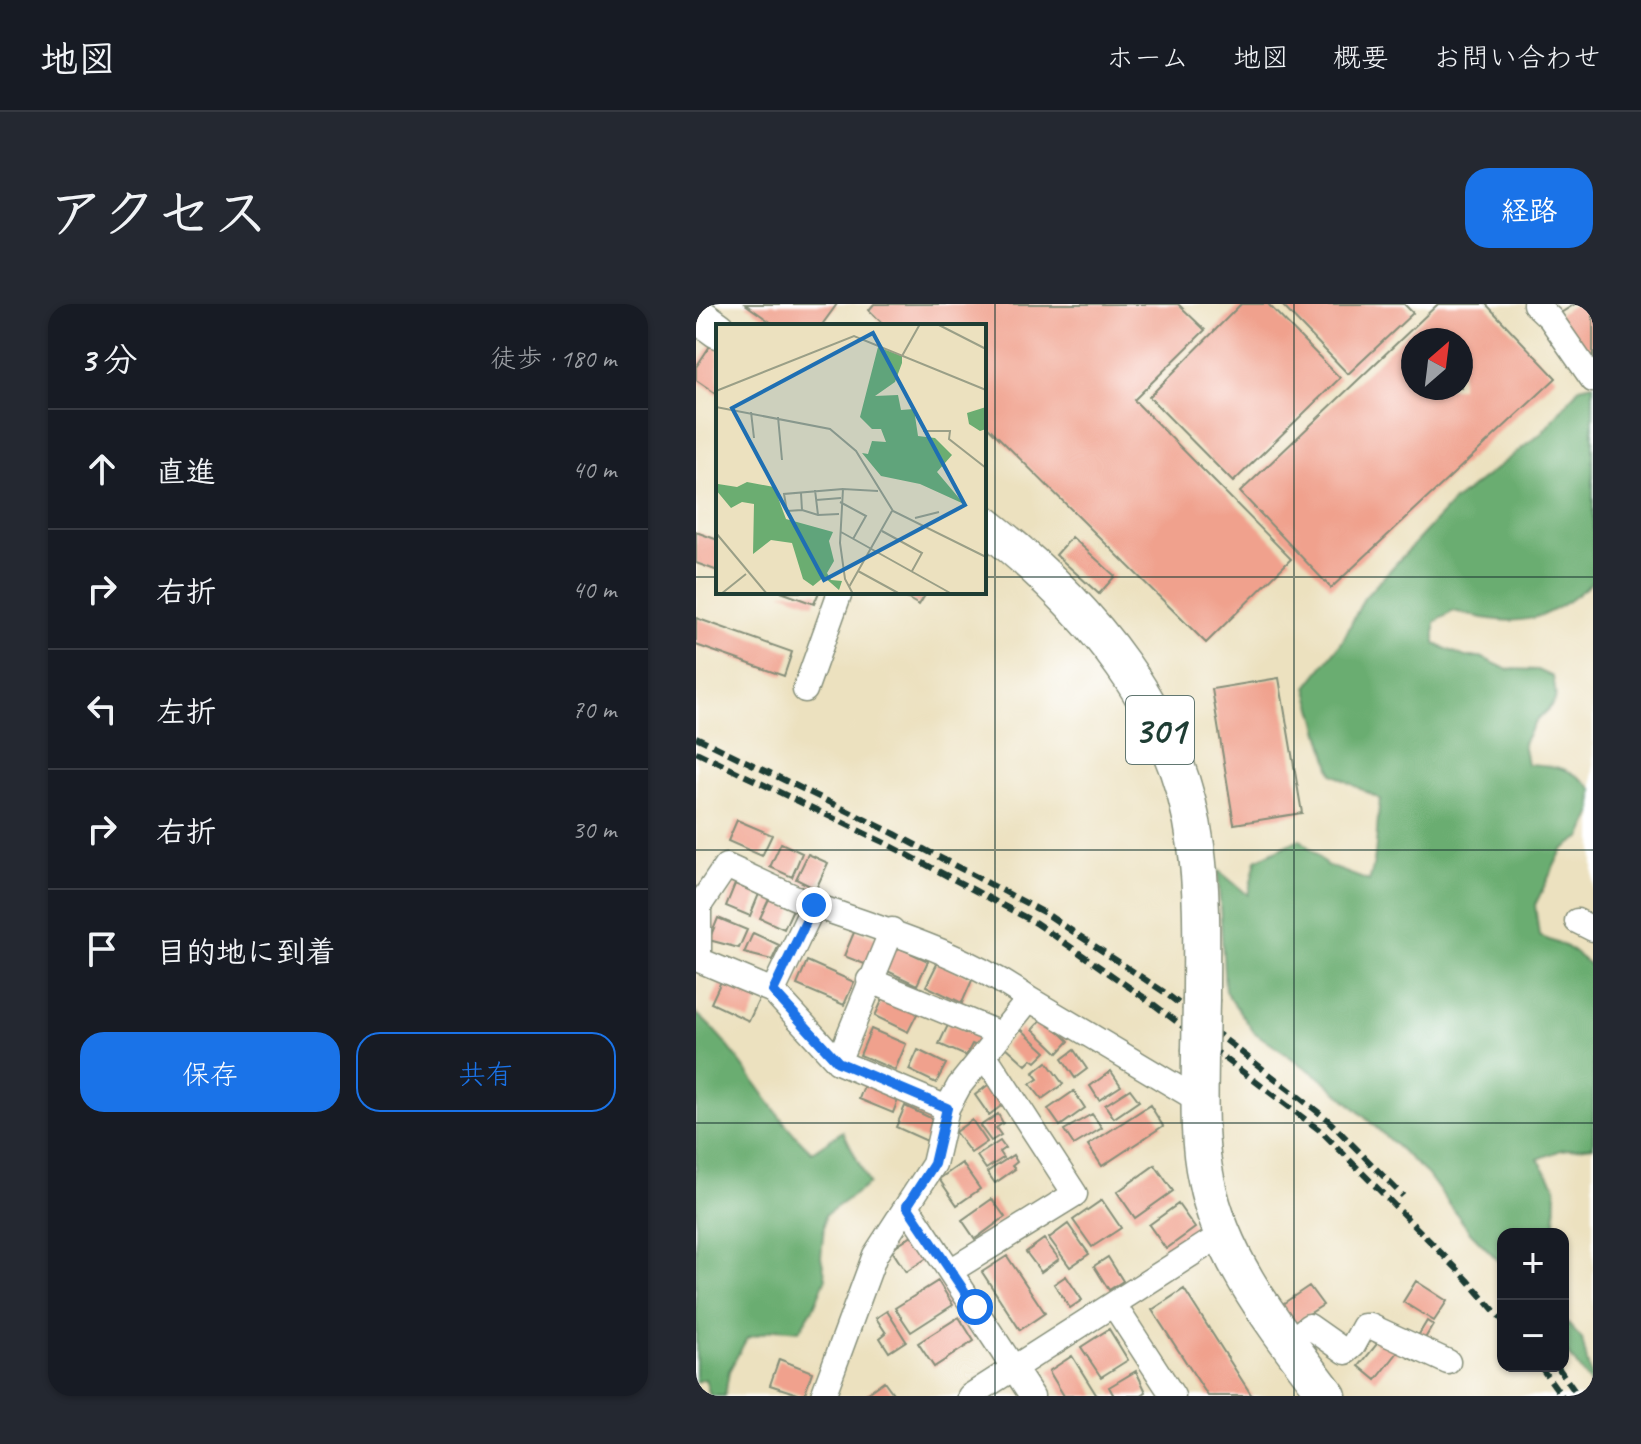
<!DOCTYPE html>
<html lang="ja">
<head>
<meta charset="utf-8">
<style>
  body { margin:0; font-family:Caveat,"Klee One",sans-serif; background:#242831; color:#f1f3f6 }
  .controls { position:absolute; right:24px; bottom:24px; display:grid; overflow:hidden; border-radius:16px; box-shadow:0 2px 6px #0004 }
  .controls button { width:72px; height:72px; display:grid; place-items:center; padding:0; border:0; border-bottom:2px solid #363941; background:#171b24; color:#f1f3f6; font:40px sans-serif }
  .compass { position:absolute; left:705px; top:24px; width:72px; height:72px; border-radius:50%; background:#171b24; box-shadow:0 2px 6px #0004; rotate:28deg }
  .stop { position:absolute; width:24px; height:24px; margin:-18px; border:6px solid #1a73e8; border-radius:50%; background:#fff }
  .stop.end { background:#1a73e8; border-color:#fff; box-shadow:0 2px 8px #0008 }
  .list { margin:0; padding:0; list-style:none }
  h2 { display:flex; justify-content:space-between; align-items:center; height:104px; margin:0; padding:0 32px; font-size:34px }
  h2 small { font-size:26px; font-weight:400; color:#9ea1a6 }
  .list li { display:grid; grid-template-columns:52px 1fr auto; gap:24px; align-items:center; box-sizing:border-box; height:120px; padding:0 32px; border-top:2px solid #363941 }
  .list b { display:block; font-size:30px; white-space:nowrap }
  .list em { font-size:26px; font-style:normal; color:#9ea1a6 }
  .actions { display:flex; gap:16px; padding:24px 32px }
  .actions a { flex:1; padding:18px 0; border:2px solid #1a73e8; border-radius:24px; text-align:center; font-size:28px; color:#1a73e8 }
  .actions .main { background:#1a73e8; color:#fff }
  .icon { flex:none; width:44px; height:44px; fill:none; stroke:currentColor; stroke-width:2; stroke-linecap:round; stroke-linejoin:round }
  .map { position:relative; flex:none; width:897px; height:1092px; overflow:hidden; border-radius:24px }
  header { display:flex; align-items:center; gap:48px; box-sizing:border-box; height:112px; padding:0 40px; background:#171b24; border-bottom:2px solid #363941 }
  header strong { font-size:38px }
  nav { display:flex; gap:44px; margin-inline-start:auto; font-size:28px }
  .intro { display:flex; align-items:center; justify-content:space-between; box-sizing:border-box; height:192px; padding:0 48px }
  h1 { margin:0; font-size:56px }
  .button { padding:20px 36px; border-radius:24px; background:#1a73e8; color:#fff; font-size:28px; font-weight:700 }
  main { display:flex; gap:48px; padding:0 48px }
  aside { flex:1; background:#171b24; border-radius:24px; box-shadow:0 2px 6px #0004 }
  .map>svg:first-child { display:block }
  .forest { fill:#6bad71; stroke:#457552; stroke-width:2 }
  .building { fill:#f0a18d; fill-rule:evenodd }
  .lines { fill:none; stroke-linecap:round; stroke-linejoin:round }
  .minor-casing { stroke:#868f7a; stroke-width:27 }
  .highway-casing { stroke:#868f7a; stroke-width:39 }
  .minor { stroke:#fff; stroke-width:24 }
  .highway { stroke:#fff; stroke-width:36 }
  .rail { stroke:#1f3d34; stroke-width:6; stroke-dasharray:12 6; stroke-linecap:butt }
  .highway-bridge-casing { stroke:#868f7a; stroke-width:39; stroke-linecap:butt }
  .highway-bridge { stroke:#fff; stroke-width:36 }
  .route { stroke:#1a73e8; stroke-width:10 }
  .grid { fill:none; stroke:#1f3d34; stroke-width:2; stroke-opacity:0.55 }
  .labels { text-anchor:middle; dominant-baseline:central; stroke-width:6; stroke-linejoin:round; paint-order:stroke }
  .shield { fill:#fff; stroke:#627771; stroke-width:2 }
  .shield-label { font-size:38px; font-weight:bold; fill:#1f3d34 }
  .inset-road { fill:none; stroke:#9a9f87; stroke-width:2 }
  .view { fill:#1f6fb2; fill-opacity:0.15; stroke:#1f6fb2; stroke-width:4 }
  .inset-edge { fill:none; stroke:#1f3d34; stroke-width:4 }
</style>
</head>
<body>
<header>
<strong>地図</strong>
<nav><a>ホーム</a><a>地図</a><a>概要</a><a>お問い合わせ</a></nav>
</header>
<div class="intro"><h1>アクセス</h1><a class="button">経路</a></div>
<main>
<aside>
<h2>3 分<small>徒歩 · 180 m</small></h2>
<ul class="list">
<li><svg class="icon" aria-label="ahead" viewBox="0 0 24 24"><path d="M12 20V5M6 11l6-6 6 6"/></svg><div><b>直進</b></div><em>40 m</em></li>
<li><svg class="icon" aria-label="right" viewBox="0 0 24 24"><path d="M7 20v-9h11M14 6l5 5-5 5"/></svg><div><b>右折</b></div><em>40 m</em></li>
<li><svg class="icon" aria-label="left" viewBox="0 0 24 24"><path d="M17 20v-9H6M10 6l-5 5 5 5"/></svg><div><b>左折</b></div><em>70 m</em></li>
<li><svg class="icon" aria-label="right" viewBox="0 0 24 24"><path d="M7 20v-9h11M14 6l5 5-5 5"/></svg><div><b>右折</b></div><em>30 m</em></li>
<li><svg class="icon" aria-label="arrive" viewBox="0 0 24 24"><path d="M6 21V4h12l-3 4 3 4H6"/></svg><div><b>目的地に到着</b></div></li>
</ul>
<div class="actions"><a class="main">保存</a><a>共有</a></div>
</aside>
<div class="map">
<svg width="897" height="1092" viewBox="0 0 897 1092">
  <rect width="100%" height="100%" fill="#fff"/>
  <filter id="ink" filterUnits="userSpaceOnUse"><feTurbulence type="fractalNoise" baseFrequency=".0125" numOctaves="2"/><feDisplacementMap in="SourceGraphic" scale="16" xChannelSelector="R" yChannelSelector="G"/><feConvolveMatrix kernelMatrix="1 2 1 2 8 2 1 2 1" color-interpolation-filters="sRGB"/></filter>
  <filter id="wash" filterUnits="userSpaceOnUse"><feTurbulence type="fractalNoise" baseFrequency=".006" numOctaves="4" result="noise"/><feDisplacementMap in="SourceGraphic" scale="32" xChannelSelector="R" yChannelSelector="G"/><feGaussianBlur stdDeviation="1.8" result="paint"/><feColorMatrix in="noise" values="0 0 0 0 0 0 0 0 0 0 0 0 0 0 0 0 0 1.4 0 .05"/><feComposite in="paint" operator="in"/></filter>
  <g filter="url(#wash)">
    <rect width="100%" height="100%" fill="#ece1bf"/>
    <path class="forest" d="M897 80V277C851 320 818 325 758 307L739 318V340L769 353H785L810 365 842 366 857 373C863 403 859 396 841 416 835 423 831 432 827 439L831 460C859 461 877 464 897 485L896 510 886 533 866 546 839 601 843 632 871 643 897 663V842L865 846 842 855 860 883 859 930H807V961L774 928 731 870 629 777 558 728 529 687 522 566 552 591 560 556 604 535 630 561 673 577C682 552 680 522 684 495L636 470 611 383 646 338 668 294 757 198 847 128 884 83Z
      M0 709C47 749 71 807 116 848L147 827 173 880 129 911 125 953 130 974 118 1003 103 1027 80 1025 51 1034 33 1067 29 1092H14L9 1075 0 1078Z
      M867 1015 886 1035 897 1084 867 1042Z"/>
    <g id="blocks">
      <path class="building" d="M49 0H141L125 22H80Z
        M178 0H482L509 26 438 96 595 255 510 339 288 119V22H189L173 6Z
        M545 0H572L644 74 537 178 453 93Z
        M585 0H708L717 9 652 70Z
        M742 0H790L860 74 635 284 544 188ZM717 36H765V84H717Z
        M879 0H897V68L860 12Z
        M16 39 22 43V91L0 76V63Z
        M0 228 22 236V267L0 259Z
        M376 233 419 272 403 290 360 251Z
        M85 288H123L118 300Z
        M200 288H231L223 301Z
        M0 314 96 348 88 372 0 341Z
        M583 374 606 509 538 520 516 385Z
        M41 516 76 531 66 552 32 537Z
        M85 539 106 549 96 573 74 563Z
        M112 550 132 559 120 585 100 575Z
        M39 580 63 590 54 612 30 602Z
        M73 595 97 605 88 625 64 614Z
        M22 614 51 626 43 644 13 636Z
        M159 626 182 635 171 661 148 652Z
        M57 629 83 641 76 656 48 649Z
        M195 640 232 657 221 681 185 664Z
        M111 657 158 678 148 701 101 681Z
        M242 658 277 674 266 699 230 682Z
        M27 673 65 691 53 717 15 699Z
        M190 688 224 704 212 728 179 712Z
        M348 713 373 737 362 749 337 725Z
        M253 719 285 734 281 742 276 740 270 752 243 740Z
        M175 725 210 740 199 766 164 751Z
        M325 725 350 748 340 758 336 755 330 761 309 742Z
        M222 746 250 760 240 779 213 766Z
        M378 746 391 765 379 774 366 755Z
        M351 758 367 780 346 795 334 780 342 775 337 769Z
        M415 767 425 782 403 796 394 782Z
        M296 778 309 799 293 811 279 791Z
        M169 779 203 793 197 809 163 795Z
        M434 785 443 797 418 814 409 801Z
        M378 787 389 804 364 822 352 805Z
        M454 801 467 822 406 862 392 841Z
        M209 802 241 817 231 837 200 823Z
        M302 810 307 819 300 824 305 831 295 837 284 822Z
        M396 810 406 824 378 841 368 826Z
        M276 816 291 838 275 849 259 828Z
        M304 837 309 844 303 848 307 854 290 865 281 852Z
        M317 851 321 858 316 862 319 865 299 879 291 868Z
        M266 859 284 885 261 901 243 875Z
        M459 861 477 887 439 914 421 888Z
        M296 895 309 913 279 935 266 916Z
        M406 896 425 924 396 943 377 916Z
        M482 900 499 924 470 945 453 921Z
        M372 920 393 950 374 963 353 934Z
        M219 929 234 952 210 968 195 945Z
        M348 935 363 955 345 968 330 948Z
        M311 952 349 1009 324 1026 286 968Z
        M412 953 427 977 413 986 398 962Z
        M370 972 386 996 374 1004 358 980Z
        M242 977 257 1001 215 1028 199 1004Z
        M720 977 751 997 738 1017 707 998Z
        M613 982 627 1001 597 1020 585 1001Z
        M488 985 556 1092H512L456 1006Z
        M191 1007 210 1037 193 1048 184 1034 190 1029 180 1014Z
        M263 1013 278 1037 238 1063 222 1039Z
        M731 1017 737 1021 728 1036 722 1032Z
        M413 1025 432 1056 405 1073 385 1043Z
        M681 1032 702 1048 680 1076 663 1062 681 1040 677 1037Z
        M376 1052 401 1092H368L353 1067Z
        M83 1055 116 1068 108 1092 74 1081Z
        M440 1067 450 1088 444 1092H418L413 1083Z
        M188 1077 199 1092H171L170 1090Z"/>
    </g>
  </g>
  <g filter="url(#ink)">
    <use href="#blocks" fill-opacity="0" stroke="#868f7a" stroke-width="2"/>
    <g class="lines">
      <defs>
        <path id="minor" d="M839 0 854 14 897 76
          M109 386 144 288
          M118 601 77 687 3 656V602L30 562C60 575 90 591 120 602 194 628 269 650 333 695
          M881 617 897 625
          M173 676 304 730
          M77 687 142 758 251 804
          M142 758 196 626
          M211 902 336 1092
          M256 966 379 890 288 750
          M418 1001 477 1092
          M592 1039 613 1022 650 1048 657 1042 668 1022H674L752 1058
          M127 1092 179 951 238 860 251 804 263 782 333 695 504 797
          M274 1092 525 931"/>
        <path id="highway" d="M0 10 22 26
          M288 220C393 302 482 406 500 542 507 593 505 644 505 695
          M504 747C504 788 501 835 510 875 526 959 582 1025 632 1092"/>
      </defs>
      <use href="#minor" class="minor-casing"/>
      <use href="#highway" class="highway-casing"/>
      <use href="#minor" class="minor"/>
      <use href="#highway" class="highway"/>
      <path class="rail" d="M0 433 199 530 349 609 468 688 631 815 707 892
        M0 448 193 541 340 619 456 699 626 828 772 976 807 1017
        M844 1062 866 1092
        M861 1062 882 1092"/>
      <defs>
        <path id="highway-bridge" d="M504 747 505 695"/>
      </defs>
      <use href="#highway-bridge" class="highway-bridge-casing"/>
      <use href="#highway-bridge" class="highway-bridge"/>
    </g>
  </g>
  <g class="lines" filter="url(#ink)">
    <path class="route" d="M118 601 77 687 142 758 251 804 238 860 211 902 279 1003"/>
  </g>
  <path class="grid" d="M299 0V1092M598 0V1092M0 273H22M288 273H897M0 546H897M0 819H897"/>
  <g class="labels">
    <rect class="shield" x="430" y="392" width="68" height="68" rx="6"/>
    <g class="shield-label">
      <text x="464" y="426">301</text>
    </g>
  </g>
  <g transform="translate(20 20)">
    <rect width="270" height="270" fill="#ece1bf"/>
    <path d="M162 23 186 32V39L179 58 159 72 182 71 185 86 198 85 202 112 219 114 236 131 221 148 248 180 204 160 165 152 146 129 152 130 156 117 170 118 165 105H156L144 93ZM270 83V105L264 107 253 100 251 89ZM31 158 58 163 70 195 117 208 113 217 118 237 111 249 115 256 126 257 123 266 108 253 97 262 87 255 76 219 55 216 37 230 38 180 26 178 15 184 0 166 2 160 21 163Z" fill="#6bad71"/>
    <path class="inset-road" d="M221 0 270 25M186 32 204 0M0 67 138 12 270 66M0 83 114 105 140 127 177 187 270 233M35 88 38 114M62 93 66 136M207 107H234L233 115 270 144M99 166 102 191M85 169 86 186 71 187 68 170 127 165M100 176 125 174M124 178 150 192 137 215M86 186 102 191 123 190M199 194 223 188M166 207 206 229 196 247M125 208 236 270M0 209 51 270M142 247 184 270M133 263 176 187M5 270 30 250M137 270 129 255 124 219 127 165 162 167"/>
    <path class="view" d="M157 9 249 181 108 256 16 84Z"/>
    <rect width="270" height="270" class="inset-edge"/>
  </g>
</svg>
<div class="controls">
<button>+</button>
<button>−</button>
</div>
<svg class="compass" viewBox="-18 -18 36 36"><path d="M0-13l5 13h-10z" fill="#e53935"/><path d="M0 13l5-13h-10z" fill="#9ea1a6"/></svg>
<div class="stop" style="left:279px;top:1003px"></div>
<div class="stop end" style="left:118px;top:601px"></div>
</div>
</main>
</body>
</html>
